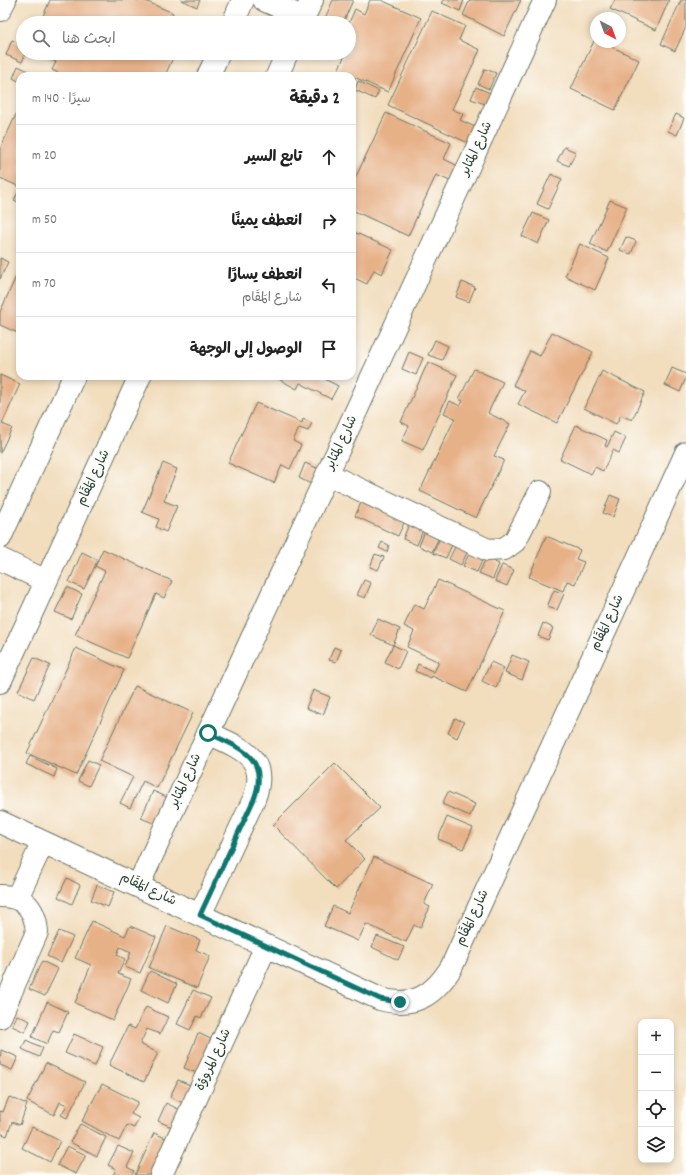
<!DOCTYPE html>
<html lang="ar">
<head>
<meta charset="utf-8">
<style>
  body { margin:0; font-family:Dekko,"Playpen Sans Arabic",sans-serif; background:#f2f2f2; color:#222; direction:rtl }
  .controls { position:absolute; right:12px; bottom:12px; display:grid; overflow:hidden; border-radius:8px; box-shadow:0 2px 6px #0003 }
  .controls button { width:36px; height:36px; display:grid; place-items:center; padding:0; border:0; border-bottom:1px solid #e0e0e0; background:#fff; color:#222; font:20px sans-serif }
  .compass { position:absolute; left:590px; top:12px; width:36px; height:36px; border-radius:50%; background:#fff; box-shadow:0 2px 6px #0003; rotate:139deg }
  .stop { position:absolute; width:12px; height:12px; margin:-9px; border:3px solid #0f766e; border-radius:50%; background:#fff }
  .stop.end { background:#0f766e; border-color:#fff; box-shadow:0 1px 4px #0008 }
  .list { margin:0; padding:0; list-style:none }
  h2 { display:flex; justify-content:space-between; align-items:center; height:52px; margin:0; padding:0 16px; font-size:17px }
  h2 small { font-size:13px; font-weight:400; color:#767676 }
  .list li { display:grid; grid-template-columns:26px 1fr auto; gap:12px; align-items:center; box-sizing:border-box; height:64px; padding:0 16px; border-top:1px solid #e0e0e0 }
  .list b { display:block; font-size:15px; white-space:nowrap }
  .list p { margin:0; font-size:13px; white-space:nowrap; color:#767676 }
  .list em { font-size:13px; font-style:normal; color:#767676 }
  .icon { flex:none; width:22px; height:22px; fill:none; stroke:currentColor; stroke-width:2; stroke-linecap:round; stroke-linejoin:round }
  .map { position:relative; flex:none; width:686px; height:1175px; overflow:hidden; direction:ltr }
  .search { position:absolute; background:#fff; box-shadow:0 2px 6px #0003; left:16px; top:16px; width:340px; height:44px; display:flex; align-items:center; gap:10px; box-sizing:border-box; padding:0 14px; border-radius:22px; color:#767676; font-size:15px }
  .panel { position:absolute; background:#fff; box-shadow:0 2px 6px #0003; left:16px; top:72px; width:340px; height:308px; border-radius:12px; direction:rtl }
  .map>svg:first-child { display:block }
  .building { fill:#e7b188 }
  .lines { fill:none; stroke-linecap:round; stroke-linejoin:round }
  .minor-casing { stroke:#697564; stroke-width:24 }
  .minor { stroke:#fff; stroke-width:22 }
  .route { stroke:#0f766e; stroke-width:5 }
  .labels { text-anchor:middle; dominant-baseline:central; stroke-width:3.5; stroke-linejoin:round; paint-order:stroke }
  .street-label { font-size:13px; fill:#1f3d34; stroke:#fdfcf7 }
</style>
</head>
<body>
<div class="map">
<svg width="686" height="1175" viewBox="0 0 686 1175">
  <rect width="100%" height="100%" fill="#fdfcf7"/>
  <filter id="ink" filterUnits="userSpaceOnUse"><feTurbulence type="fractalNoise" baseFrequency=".025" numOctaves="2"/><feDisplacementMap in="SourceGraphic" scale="8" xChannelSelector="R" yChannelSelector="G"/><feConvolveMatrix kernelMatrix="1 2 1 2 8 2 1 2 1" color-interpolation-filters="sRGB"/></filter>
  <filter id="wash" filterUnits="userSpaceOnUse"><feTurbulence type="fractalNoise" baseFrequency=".012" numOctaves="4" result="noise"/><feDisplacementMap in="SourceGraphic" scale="16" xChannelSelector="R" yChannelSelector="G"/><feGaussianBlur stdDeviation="0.9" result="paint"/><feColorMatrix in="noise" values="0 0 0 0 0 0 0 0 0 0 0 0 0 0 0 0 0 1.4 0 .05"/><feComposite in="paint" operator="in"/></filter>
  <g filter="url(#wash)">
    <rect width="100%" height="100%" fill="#f2ddbd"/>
    <g id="blocks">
      <path class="building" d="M50 0H143L173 13 169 23H40Z
        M181 0H200L197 7Z
        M333 0H353L343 23H323Z
        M370 0H381L421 18 388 92 338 70 346 53H349V47L353 39 349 37V23L355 9 364 14Z
        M444 0H464L460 11 442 3Z
        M470 0H521L504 36 463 15Z
        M615 0H669L656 30 610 9Z
        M681 0H686V27L675 51 661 44Z
        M432 11 465 26 459 40 480 50 452 109 463 114 460 120 475 127 468 143 388 105Z
        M595 39 596 42H602L639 60 615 110 571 89Z
        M12 40 23 45V53H26L22 62 6 55Z
        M36 53H175L165 76H65L52 70 56 62Z
        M18 66 39 76H20V82L13 78Z
        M485 69 496 73 489 89 478 84Z
        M358 81 379 91 375 99 355 90Z
        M476 87 490 93 485 104 471 99Z
        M20 106V187L0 178V149Z
        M386 113 451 143 444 159 458 166 450 181 436 175 408 236 352 210V185Z
        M676 114 684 118 677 135 668 131Z
        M564 147 576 152 569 166 557 161Z
        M551 174 562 179 548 209 537 204Z
        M20 189V203L14 200Z
        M610 200 627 207 607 252 590 244Z
        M533 213 549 220 538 244 522 236Z
        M352 231 393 250 382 274 374 270 367 284 352 277Z
        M626 237 636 241 631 254 620 250Z
        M580 244 609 258 595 290 565 276Z
        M0 258 8 262 0 279Z
        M20 268V334L0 325V312Z
        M462 282 475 287 469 302 456 297Z
        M552 332 593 352 557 423 518 404 525 391 513 385 530 351 540 356Z
        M435 340 448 346 442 360 428 355Z
        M409 352 423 358 416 375 402 369Z
        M428 362 457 375 423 450 402 441 409 426 401 422Z
        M672 368 686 374V378L680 392 665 385Z
        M474 369 503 382 488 413 510 424 494 456 504 460 476 518 420 491 455 418 444 413 450 401 460 406 463 401 459 399Z
        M602 371 645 392 632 420 621 415 616 424 584 408Z
        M0 375 20 384 2 424 12 428 0 453Z
        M273 376H324L323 378 338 386 331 399 300 383 297 389Z
        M256 403 302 423 303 419 312 423 308 431 299 428 293 441 301 445 290 469 282 465 274 483 228 463Z
        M576 425 607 440 605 446 607 447 614 432 626 438 619 453 613 450 603 471 595 467 591 474 560 459Z
        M163 463 177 469 164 501 177 506 166 532 156 527 159 519 142 512Z
        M305 463 319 469 313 485 299 478Z
        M610 495 620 499 613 517 603 513Z
        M364 496 407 516 398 536 355 516Z
        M409 524 423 530 417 545 403 539Z
        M425 531 439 537 432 552 419 546Z
        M546 536 580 550 576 559 584 562 575 584 567 581 563 591 529 577Z
        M440 538 453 543 446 558 433 553Z
        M382 542 389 545 387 552 379 548Z
        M456 545 468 551 461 565 449 559Z
        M103 549 172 581 164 598 156 594 127 658 75 635 105 571 95 566Z
        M82 552 98 560 84 589 69 582Z
        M470 552 483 558 477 572 463 566Z
        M375 554 384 557 378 570 370 567Z
        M486 558 499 564 493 579 479 573Z
        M502 565 514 570 507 586 495 581Z
        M364 580 371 583 365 598 357 595Z
        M438 580 505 611 467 692 432 676 431 678 415 671 418 664 434 672 439 662 407 647 414 631 404 626 414 604 424 609Z
        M67 587 82 594 71 619 55 612Z
        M554 590 564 594 557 610 547 607Z
        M378 619 400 629 393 645 371 635Z
        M543 623 553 628 548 640 538 636Z
        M393 645 406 651 398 669 385 662Z
        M334 647 341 650 336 662 329 660Z
        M76 648 124 670 76 775 27 753Z
        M512 655 529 662 522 680 505 673Z
        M34 658 50 665 34 699 18 691Z
        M491 662 504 668 496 688 482 681Z
        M135 686 193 713 157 788 143 781 130 808 120 803 133 777 99 761Z
        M313 690 330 697 323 715 306 708Z
        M455 718 464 722 457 738 448 733Z
        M30 756 57 769 54 777 26 764Z
        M88 760 99 765 89 786 78 781Z
        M335 763 380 808 346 840 365 859 336 889 273 825Z
        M153 791 171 799 158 825 141 818Z
        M448 792 475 804 470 816 442 804Z
        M447 817 473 828 463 849 438 839Z
        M374 857 433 884 424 904 430 907 420 928 414 925 406 942 366 924 358 941 324 926 333 906 348 913Z
        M67 878 80 885 72 904 58 897Z
        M97 885 114 892 108 907 91 900Z
        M92 921 125 936 130 926 156 937 140 973 125 967 131 952 120 947 117 955 125 959 118 974 131 979 113 1020 75 1003 91 965 75 958Z
        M167 926 200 940 196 950 210 956 197 988 149 968Z
        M59 931 73 937 61 963 47 956Z
        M377 936 404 947 398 960 372 947Z
        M42 961 58 969 45 996 29 989Z
        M150 971 177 984 168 1003 141 990Z
        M193 990 211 998 201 1018 197 1016 190 1030 177 1024Z
        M47 1002 68 1012 59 1032 53 1030 47 1044 32 1037Z
        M146 1007 168 1017 160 1034 147 1029 140 1044 158 1053 144 1082 109 1065 128 1026 135 1029Z
        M17 1015 30 1021 25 1032 12 1026Z
        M198 1033 213 1040 199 1074 184 1068Z
        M74 1034 103 1047 95 1066 65 1053Z
        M26 1040 43 1048 39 1057 22 1049Z
        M1 1050 18 1057 12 1070 0 1065Z
        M46 1063 85 1082 67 1118 61 1115 67 1105 60 1102 54 1115 27 1101Z
        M178 1080 193 1086 185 1104 170 1097Z
        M102 1084 138 1102 131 1114 139 1118 134 1128 127 1125 119 1141 82 1121Z
        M9 1097 27 1104 20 1125 12 1122 7 1136 0 1133V1111L3 1112Z
        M166 1103 182 1111 174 1128 158 1121Z
        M80 1124 106 1137 97 1156 70 1142Z
        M32 1127 60 1141 50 1162 22 1148Z
        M154 1133 170 1140 154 1175H135Z
        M67 1146 86 1155 76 1174 57 1165Z
        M118 1146 134 1153 127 1167 134 1171 132 1175H113L116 1169 108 1165Z"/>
    </g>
  </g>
  <g filter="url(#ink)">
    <use href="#blocks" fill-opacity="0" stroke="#697564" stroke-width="1"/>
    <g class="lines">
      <defs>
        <path id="minor" d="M264 0 304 18
          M0 10 5 0
          M233 23 243 0
          M301 23 312 0
          M208 76 219 53
          M277 76 287 53
          M327 474 488 550 504 549 515 541 540 492
          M0 538 74 376
          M0 559 46 581
          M0 682 140 376
          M0 822 380 999C414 1008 433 996 451 968L686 453
          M138 886 545 0
          M0 896C24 896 35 908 37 932L0 1017
          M17 898 43 842
          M200 915 254 799C270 757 240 748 208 733
          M161 1175 266 946"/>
      </defs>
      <use href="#minor" class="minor-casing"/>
      <use href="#minor" class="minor"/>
    </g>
  </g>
  <g class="lines" filter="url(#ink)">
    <path class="route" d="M208 733C240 748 270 757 254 799L200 915 380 999 400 1002"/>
  </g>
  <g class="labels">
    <g class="street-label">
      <text transform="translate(477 149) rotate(-65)">شارع المثابر</text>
      <text transform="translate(342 443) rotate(-65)">شارع المثابر</text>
      <text transform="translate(94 478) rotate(-65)">شارع المَقَام</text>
      <text transform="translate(608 623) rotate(-65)">شارع المَقَام</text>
      <text transform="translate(186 781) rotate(-65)">شارع المثابر</text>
      <text transform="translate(148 890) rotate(25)">شارع المَقَام</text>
      <text transform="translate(473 918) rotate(-65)">شارع المَقَام</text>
      <text transform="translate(214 1060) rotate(-65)">شارع المروؤة</text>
    </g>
  </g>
</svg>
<div class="controls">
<button>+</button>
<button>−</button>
<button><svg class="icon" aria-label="locate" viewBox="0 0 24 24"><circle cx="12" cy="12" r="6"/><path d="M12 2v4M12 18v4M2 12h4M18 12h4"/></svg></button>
<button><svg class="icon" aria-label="layers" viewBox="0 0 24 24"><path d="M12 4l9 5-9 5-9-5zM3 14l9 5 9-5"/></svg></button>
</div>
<svg class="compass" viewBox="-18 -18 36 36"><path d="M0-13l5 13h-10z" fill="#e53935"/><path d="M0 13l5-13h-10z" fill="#767676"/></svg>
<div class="stop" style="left:208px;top:733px"></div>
<div class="stop end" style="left:400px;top:1002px"></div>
<div class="search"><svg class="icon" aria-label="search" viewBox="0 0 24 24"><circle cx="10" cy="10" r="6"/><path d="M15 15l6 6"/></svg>ابحث هنا</div>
<section class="panel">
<h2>2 دقيقة<small>سيرًا · 140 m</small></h2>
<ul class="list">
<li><svg class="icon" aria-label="ahead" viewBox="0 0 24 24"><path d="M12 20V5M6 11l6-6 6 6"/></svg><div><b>تابع السير</b></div><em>20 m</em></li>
<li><svg class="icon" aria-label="right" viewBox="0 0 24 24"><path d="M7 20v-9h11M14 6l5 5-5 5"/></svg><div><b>انعطف يمينًا</b></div><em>50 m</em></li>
<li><svg class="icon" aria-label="left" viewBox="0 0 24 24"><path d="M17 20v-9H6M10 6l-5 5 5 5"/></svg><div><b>انعطف يسارًا</b><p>شارع المَقَام</p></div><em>70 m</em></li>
<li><svg class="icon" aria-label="arrive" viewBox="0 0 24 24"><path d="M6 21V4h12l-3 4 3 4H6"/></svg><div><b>الوصول إلى الوجهة</b></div></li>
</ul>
</section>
</div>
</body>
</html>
